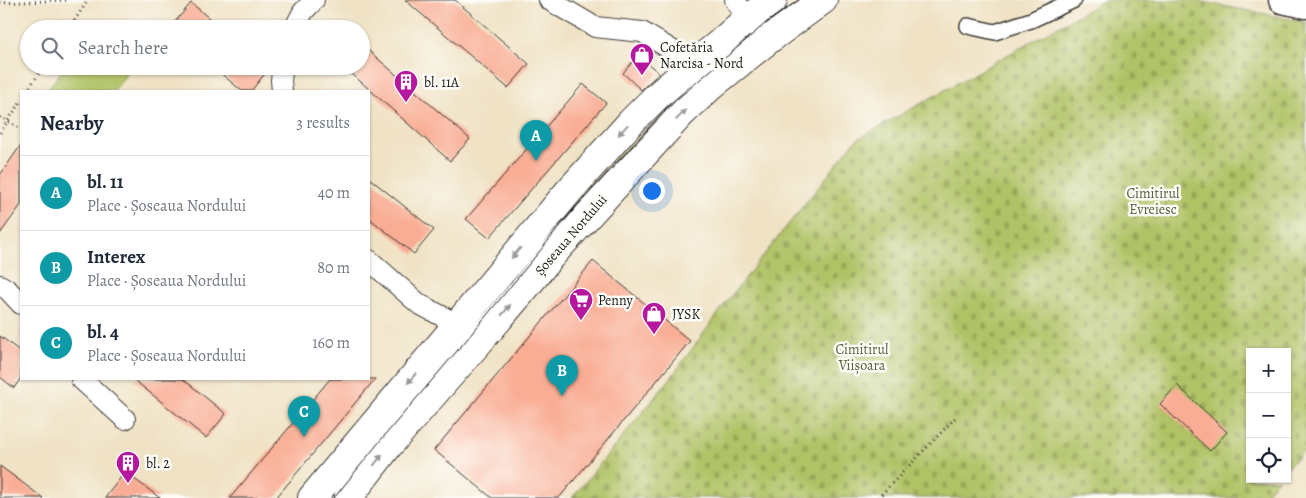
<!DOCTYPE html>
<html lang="en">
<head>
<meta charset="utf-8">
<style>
  body { margin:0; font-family:Alegreya,serif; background:#f2f2f3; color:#1f2937 }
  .controls { position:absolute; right:15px; bottom:15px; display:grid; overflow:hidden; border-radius:0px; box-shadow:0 1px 4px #0004 }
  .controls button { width:45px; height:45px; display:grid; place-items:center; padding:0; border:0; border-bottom:1px solid #e0e1e3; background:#fff; color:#1f2937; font:25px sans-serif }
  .you { position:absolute; left:651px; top:190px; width:18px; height:18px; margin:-12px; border:4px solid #fff; border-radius:50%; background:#1a73e8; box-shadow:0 0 0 8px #1a73e833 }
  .badge { display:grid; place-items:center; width:32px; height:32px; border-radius:50%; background:#0f766e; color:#fff; font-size:16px; font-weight:700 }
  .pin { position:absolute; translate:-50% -41px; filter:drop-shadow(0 1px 2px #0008) }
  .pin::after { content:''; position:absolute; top:26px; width:18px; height:15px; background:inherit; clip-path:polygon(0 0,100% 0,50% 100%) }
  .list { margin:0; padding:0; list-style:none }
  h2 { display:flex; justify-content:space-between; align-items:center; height:65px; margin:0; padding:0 20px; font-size:21px }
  h2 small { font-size:16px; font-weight:400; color:#747a83 }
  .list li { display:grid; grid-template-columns:32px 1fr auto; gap:15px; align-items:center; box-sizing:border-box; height:75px; padding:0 20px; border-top:1px solid #e0e1e3 }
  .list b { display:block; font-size:19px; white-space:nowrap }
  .list p { margin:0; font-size:16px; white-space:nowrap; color:#747a83 }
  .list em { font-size:16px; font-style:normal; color:#747a83 }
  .icon { flex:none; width:28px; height:28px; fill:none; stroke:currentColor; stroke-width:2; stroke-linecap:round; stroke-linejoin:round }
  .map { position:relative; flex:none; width:1306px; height:498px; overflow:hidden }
  .search { position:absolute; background:#fff; box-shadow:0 1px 4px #0004; left:20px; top:20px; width:350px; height:55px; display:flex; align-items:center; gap:12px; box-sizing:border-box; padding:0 18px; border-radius:28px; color:#747a83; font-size:19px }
  .panel { position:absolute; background:#fff; box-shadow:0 1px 4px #0004; left:20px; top:90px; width:350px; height:290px; border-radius:0px }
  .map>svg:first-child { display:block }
  .cemetery { fill:url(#cemetery-stones); stroke:#666f40 }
  .garden { fill:#b0c265; stroke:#666f40 }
  .building { fill:#f9ad94 }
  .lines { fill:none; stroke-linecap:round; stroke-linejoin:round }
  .pedestrian-casing { stroke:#3c3a35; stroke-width:18 }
  .minor-casing { stroke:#3c3a35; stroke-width:22 }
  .tertiary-casing { stroke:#3c3a35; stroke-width:29 }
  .secondary-casing { stroke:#3c3a35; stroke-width:30 }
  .path { stroke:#3c3a35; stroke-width:3; stroke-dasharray:1 4; stroke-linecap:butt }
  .pedestrian { stroke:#fff; stroke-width:15 }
  .minor { stroke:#fff; stroke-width:20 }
  .tertiary { stroke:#fff; stroke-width:26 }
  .secondary { stroke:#fff; stroke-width:28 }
  .tram { stroke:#1c1c1c; stroke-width:1 }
  .oneway { fill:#999 }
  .labels { text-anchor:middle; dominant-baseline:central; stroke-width:5; stroke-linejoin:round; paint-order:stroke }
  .poi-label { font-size:14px; fill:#1c1c1c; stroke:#fdfcf7; text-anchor:start }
  .park-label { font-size:14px; fill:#575e39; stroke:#fdfcf7 }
  .street-label { font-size:14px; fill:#1c1c1c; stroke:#fdfcf7 }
</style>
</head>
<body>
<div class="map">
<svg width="1306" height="498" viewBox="0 0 1306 498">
  <defs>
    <pattern id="cemetery-stones" width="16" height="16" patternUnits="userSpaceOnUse" patternTransform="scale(1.25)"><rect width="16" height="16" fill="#b0c265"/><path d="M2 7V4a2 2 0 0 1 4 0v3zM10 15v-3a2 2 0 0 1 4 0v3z" fill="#97a657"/></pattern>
  </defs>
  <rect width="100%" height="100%" fill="#fdfcf7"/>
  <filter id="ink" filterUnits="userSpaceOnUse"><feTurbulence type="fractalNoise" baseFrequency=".02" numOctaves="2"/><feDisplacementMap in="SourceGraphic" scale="10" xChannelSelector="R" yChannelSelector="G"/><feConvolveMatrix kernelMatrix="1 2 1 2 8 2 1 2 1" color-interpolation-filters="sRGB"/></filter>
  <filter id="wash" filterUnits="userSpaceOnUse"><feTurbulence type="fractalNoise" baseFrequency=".0096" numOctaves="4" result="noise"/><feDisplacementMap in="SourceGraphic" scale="20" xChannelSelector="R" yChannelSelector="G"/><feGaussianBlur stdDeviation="1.12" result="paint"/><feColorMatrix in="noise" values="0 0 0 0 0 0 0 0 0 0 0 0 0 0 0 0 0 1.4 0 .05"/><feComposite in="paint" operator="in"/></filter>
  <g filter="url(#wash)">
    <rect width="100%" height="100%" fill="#f0e2c4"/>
    <path class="cemetery" d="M1105 0H1192L1306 22V449L1287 468V352H1250V479H1278L1262 498H572L670 379 731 296 856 140Z"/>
    <path class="garden" d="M65 66H132L114 91H47Z"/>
    <g id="blocks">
      <path class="building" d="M405 0H455L529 64 508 88Z
        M191 3 222 29H169Z
        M361 44 470 139 450 161 343 66H361Z
        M635 59 644 67 647 63 658 72 657 75 641 90 623 73Z
        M212 66H271L251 91H242Z
        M583 84 606 103 489 238 466 219Z
        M21 145V205L0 234V175Z
        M369 178 434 230 414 254 369 218Z
        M593 261 690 341 559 498H492L434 450Z
        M0 336 21 352V378L14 388 0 377Z
        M133 379H183L226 414 206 438Z
        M330 379H375L276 498H230Z
        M1177 385 1227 432 1210 451 1160 404Z
        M0 466 43 498H0Z
        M125 472 160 498H105Z"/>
    </g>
  </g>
  <g filter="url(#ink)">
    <use href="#blocks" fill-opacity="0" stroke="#3c3a35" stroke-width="1"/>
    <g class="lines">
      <defs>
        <path id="pedestrian" d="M968 26 995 32 1031 20 1074 0"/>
        <path id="minor" d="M549 0 595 27 642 32 685 58 693 65
          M735 0 747 19 767 41
          M294 29 303 12 314 0
          M282 91 281 80 283 66
          M369 260 419 304 457 324 467 333
          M0 285 8 290 21 304
          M81 379 125 419"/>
        <path id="tertiary" d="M1282 0 1306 5"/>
        <path id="secondary" d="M312 498 569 191 631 122 657 96 693 65 721 42 747 19 773 0
          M348 498 389 445 479 342 525 288 550 257 681 114 712 85 767 41 823 0"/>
      </defs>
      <use href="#pedestrian" class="pedestrian-casing"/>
      <use href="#minor" class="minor-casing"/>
      <use href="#tertiary" class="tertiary-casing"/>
      <use href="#secondary" class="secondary-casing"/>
      <path class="path" d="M0 3 69 0
        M69 29 88 0
        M27 91 44 66
        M0 117 21 129
        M0 133 21 101
        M878 498 957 416"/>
      <use href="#pedestrian" class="pedestrian"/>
      <use href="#minor" class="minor"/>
      <use href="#tertiary" class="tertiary"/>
      <use href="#secondary" class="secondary"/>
      <path class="tram" d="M334 498 380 441 463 344 577 206 676 100 766 23 799 0"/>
    </g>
    <defs><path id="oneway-solid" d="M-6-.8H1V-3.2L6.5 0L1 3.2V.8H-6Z" transform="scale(1.25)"/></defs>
    <g class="oneway">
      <use href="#oneway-solid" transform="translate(681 115) rotate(-45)"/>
      <use href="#oneway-solid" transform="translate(623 130) rotate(132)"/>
      <use href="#oneway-solid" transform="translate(516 253) rotate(130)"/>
      <use href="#oneway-solid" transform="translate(506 310) rotate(-50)"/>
      <use href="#oneway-solid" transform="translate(412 378) rotate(130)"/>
      <use href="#oneway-solid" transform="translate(378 460) rotate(-52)"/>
    </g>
  </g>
  <defs>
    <symbol id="shop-pin" viewBox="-11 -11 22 30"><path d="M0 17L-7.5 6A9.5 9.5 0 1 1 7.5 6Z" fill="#b5179e" stroke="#fdfcf7"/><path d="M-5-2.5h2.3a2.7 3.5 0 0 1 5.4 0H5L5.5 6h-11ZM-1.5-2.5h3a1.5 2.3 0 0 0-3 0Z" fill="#fff"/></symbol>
    <symbol id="building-pin" viewBox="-11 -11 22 30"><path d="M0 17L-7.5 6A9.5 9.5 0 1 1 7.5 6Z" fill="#b5179e" stroke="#fdfcf7"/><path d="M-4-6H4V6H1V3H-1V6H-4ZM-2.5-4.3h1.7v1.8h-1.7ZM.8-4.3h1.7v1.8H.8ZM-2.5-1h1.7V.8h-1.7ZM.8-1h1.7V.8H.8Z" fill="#fff"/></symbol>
    <symbol id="supermarket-pin" viewBox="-11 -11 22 30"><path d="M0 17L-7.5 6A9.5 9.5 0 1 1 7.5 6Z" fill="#b5179e" stroke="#fdfcf7"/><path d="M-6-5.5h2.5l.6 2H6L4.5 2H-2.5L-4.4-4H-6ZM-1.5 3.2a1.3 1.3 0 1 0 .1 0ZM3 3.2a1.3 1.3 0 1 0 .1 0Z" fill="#fff"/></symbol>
  </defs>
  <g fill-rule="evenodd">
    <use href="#shop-pin" x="628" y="41" width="28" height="38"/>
    <use href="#building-pin" x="392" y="68" width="28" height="38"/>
    <use href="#supermarket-pin" x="567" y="286" width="28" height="38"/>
    <use href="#shop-pin" x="640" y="300" width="28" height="38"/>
    <use href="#building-pin" x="114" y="449" width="28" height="38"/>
  </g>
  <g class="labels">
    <g class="poi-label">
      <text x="660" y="47">Cofetăria<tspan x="660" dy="16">Narcisa - Nord</tspan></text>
      <text x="424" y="82">bl. 11A</text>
      <text x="598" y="300">Penny</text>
      <text x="672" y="314">JYSK</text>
      <text x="146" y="463">bl. 2</text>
    </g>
    <g class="park-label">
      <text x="1153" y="193">Cimitirul<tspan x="1153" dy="16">Evreiesc</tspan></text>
      <text x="862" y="349">Cimitirul<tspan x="862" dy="16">Viișoara</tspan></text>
    </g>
    <g class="street-label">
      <text transform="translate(571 235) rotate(-49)">Șoseaua Nordului</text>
    </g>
  </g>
</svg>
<div class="controls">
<button>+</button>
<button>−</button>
<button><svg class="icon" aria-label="locate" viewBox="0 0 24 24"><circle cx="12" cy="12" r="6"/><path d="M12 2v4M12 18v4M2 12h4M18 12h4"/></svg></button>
</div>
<div class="you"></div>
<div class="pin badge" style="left:536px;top:161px;background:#0f9aa8">A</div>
<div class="pin badge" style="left:562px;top:396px;background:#0f9aa8">B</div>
<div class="pin badge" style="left:304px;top:437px;background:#0f9aa8">C</div>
<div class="search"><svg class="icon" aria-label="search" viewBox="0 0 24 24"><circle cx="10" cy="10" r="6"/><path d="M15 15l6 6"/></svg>Search here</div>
<section class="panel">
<h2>Nearby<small>3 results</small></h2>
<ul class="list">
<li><span class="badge" style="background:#0f9aa8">A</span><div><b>bl. 11</b><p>Place · Șoseaua Nordului</p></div><em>40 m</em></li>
<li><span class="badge" style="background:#0f9aa8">B</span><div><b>Interex</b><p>Place · Șoseaua Nordului</p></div><em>80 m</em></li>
<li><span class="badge" style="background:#0f9aa8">C</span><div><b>bl. 4</b><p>Place · Șoseaua Nordului</p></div><em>160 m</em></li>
</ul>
</section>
</div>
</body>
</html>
